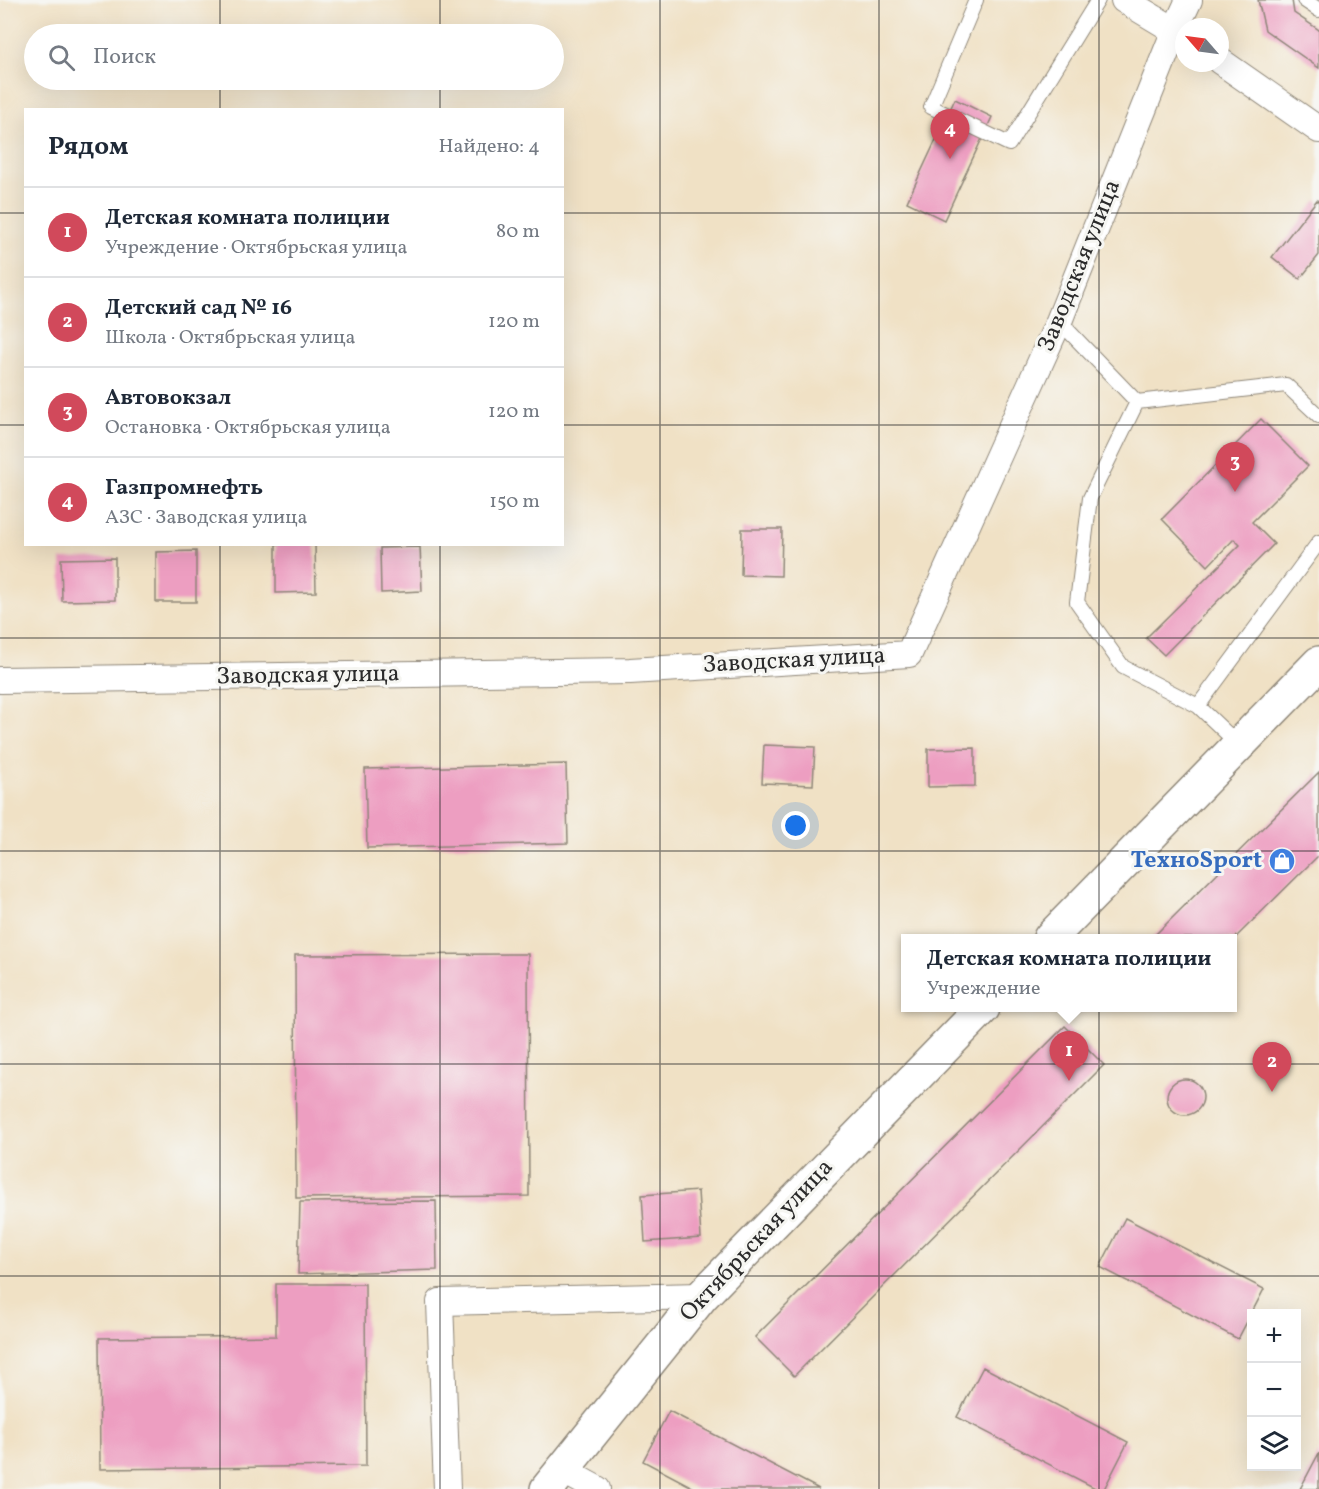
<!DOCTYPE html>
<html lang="ru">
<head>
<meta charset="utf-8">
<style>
  body { margin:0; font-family:Vollkorn,serif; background:#f2f2f3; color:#1f2937 }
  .controls { position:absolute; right:18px; bottom:18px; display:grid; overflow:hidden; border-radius:0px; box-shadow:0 6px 24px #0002 }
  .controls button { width:54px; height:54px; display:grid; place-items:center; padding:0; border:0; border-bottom:2px solid #e0e1e3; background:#fff; color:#1f2937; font:30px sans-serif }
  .compass { position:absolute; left:1175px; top:18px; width:54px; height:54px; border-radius:50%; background:#fff; box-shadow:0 6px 24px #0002; rotate:298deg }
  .you { position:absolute; left:796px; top:826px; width:21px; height:21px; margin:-15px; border:4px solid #fff; border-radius:50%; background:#1a73e8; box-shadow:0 0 0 9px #1a73e833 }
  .badge { display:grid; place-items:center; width:39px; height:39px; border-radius:50%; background:#d1495b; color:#fff; font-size:20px; font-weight:700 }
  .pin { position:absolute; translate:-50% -50px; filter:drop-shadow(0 2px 3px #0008) }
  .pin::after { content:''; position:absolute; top:32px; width:21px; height:18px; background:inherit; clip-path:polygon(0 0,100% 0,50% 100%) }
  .popup { position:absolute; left:901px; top:934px; width:336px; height:78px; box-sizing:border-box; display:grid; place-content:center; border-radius:0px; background:#fff; filter:drop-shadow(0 2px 4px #0005); font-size:20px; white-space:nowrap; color:#747a83 }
  .popup b { font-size:22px; color:#1f2937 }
  .popup::after { content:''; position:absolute; left:50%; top:100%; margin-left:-12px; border:12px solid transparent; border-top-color:#fff }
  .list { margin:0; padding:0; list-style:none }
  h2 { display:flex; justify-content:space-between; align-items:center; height:78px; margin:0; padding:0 24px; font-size:26px }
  h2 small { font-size:20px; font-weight:400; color:#747a83 }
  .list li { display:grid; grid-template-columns:39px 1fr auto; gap:18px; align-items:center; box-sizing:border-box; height:90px; padding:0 24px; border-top:2px solid #e0e1e3 }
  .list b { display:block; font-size:22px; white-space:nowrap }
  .list p { margin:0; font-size:20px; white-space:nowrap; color:#747a83 }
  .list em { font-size:20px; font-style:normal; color:#747a83 }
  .icon { flex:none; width:33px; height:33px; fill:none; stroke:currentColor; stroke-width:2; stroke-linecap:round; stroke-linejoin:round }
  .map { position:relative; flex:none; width:1319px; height:1489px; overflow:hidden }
  .search { position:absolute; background:#fff; box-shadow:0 6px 24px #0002; left:24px; top:24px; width:540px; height:66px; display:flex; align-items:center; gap:15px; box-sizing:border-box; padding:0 21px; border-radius:33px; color:#747a83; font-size:22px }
  .panel { position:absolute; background:#fff; box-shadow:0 6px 24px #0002; left:24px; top:108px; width:540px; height:438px; border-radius:0px }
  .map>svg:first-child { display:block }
  .building { fill:#ed9ec1 }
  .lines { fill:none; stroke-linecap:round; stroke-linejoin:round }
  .service-casing { stroke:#8e8678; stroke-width:16 }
  .minor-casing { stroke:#8e8678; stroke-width:28 }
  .secondary-casing { stroke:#8e8678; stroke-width:36 }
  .service { stroke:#fff; stroke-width:14 }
  .minor { stroke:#fff; stroke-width:26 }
  .secondary { stroke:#fff; stroke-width:33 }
  .grid { fill:none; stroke:#2b2b2b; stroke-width:1.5; stroke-opacity:0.55 }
  .labels { text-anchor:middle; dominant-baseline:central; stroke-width:6; stroke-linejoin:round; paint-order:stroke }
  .street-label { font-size:24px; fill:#2b2b2b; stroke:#f6f6f2 }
  .shop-label { font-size:24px; font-weight:bold; fill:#366cbe; stroke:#f6f6f2; text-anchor:end }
</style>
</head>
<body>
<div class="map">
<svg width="1319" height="1489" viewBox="0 0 1319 1489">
  <rect width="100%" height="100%" fill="#f6f6f2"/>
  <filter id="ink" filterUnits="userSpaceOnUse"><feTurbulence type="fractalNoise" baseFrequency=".0167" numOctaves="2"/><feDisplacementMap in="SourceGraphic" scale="12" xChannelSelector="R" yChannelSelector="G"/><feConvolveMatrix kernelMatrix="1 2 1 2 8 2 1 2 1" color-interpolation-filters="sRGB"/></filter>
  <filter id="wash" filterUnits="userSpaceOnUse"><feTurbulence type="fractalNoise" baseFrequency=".008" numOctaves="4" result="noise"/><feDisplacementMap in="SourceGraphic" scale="24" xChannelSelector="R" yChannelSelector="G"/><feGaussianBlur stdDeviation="1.35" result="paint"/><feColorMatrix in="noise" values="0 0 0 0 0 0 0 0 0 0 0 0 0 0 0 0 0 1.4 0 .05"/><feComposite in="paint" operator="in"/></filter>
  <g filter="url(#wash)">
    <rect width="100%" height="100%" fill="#f0e1c5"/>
    <g id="blocks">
      <path class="building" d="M1258 0H1292L1294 13 1319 30V68L1265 30Z
        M955 99 992 117 944 220 907 202Z
        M1317 200 1319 202V255L1300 279 1272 257Z
        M1261 419 1308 466 1252 522 1274 544 1164 655 1146 638 1240 545 1234 539 1208 566 1162 519Z
        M742 529H782L781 576 741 575Z
        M276 544H315L316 592 276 593Z
        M420 547 422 591 381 593 380 548Z
        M196 551V602H156V552Z
        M115 558V600L62 601 61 559Z
        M764 745 815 747 813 785 762 783Z
        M975 748V786L928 787V749Z
        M566 764 568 843 367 848 365 769Z
        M1319 772V855L1232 941V938H1152Z
        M528 954 529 1196 296 1198 295 955Z
        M1065 1026 1104 1065 794 1376 755 1337Z
        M1167 1097a18 18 0 1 1 36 0a18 18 0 1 1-36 0Z
        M698 1191 701 1238 645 1242 642 1195Z
        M436 1201 437 1270 298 1274 300 1202Z
        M1125 1218 1264 1289 1238 1339 1100 1267Z
        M276 1284H365L366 1466 100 1469 99 1338 276 1336Z
        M983 1367 1128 1442 1104 1489H1097L957 1417Z
        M669 1411 819 1489H696L643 1461Z
        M1319 1453V1489H1300Z"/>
    </g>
  </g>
  <g filter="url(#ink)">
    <use href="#blocks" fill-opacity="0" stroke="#8e8678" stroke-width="1.5"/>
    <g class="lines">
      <defs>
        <path id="service" d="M976 0 931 107 1009 144 1098 0
          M1304 0 1319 10
          M1059 321 1137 402
          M1137 402 1090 498 1077 602 1123 667 1198 706 1239 745
          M1137 402 1286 385 1319 416
          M1198 706 1319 542"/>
        <path id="minor" d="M1124 0 1184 36
          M1220 61 1319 130
          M0 680 630 671 909 654 1059 321 1175 30 1189 0
          M562 1470 597 1489
          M447 1489 440 1302 702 1296"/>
        <path id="secondary" d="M1050 938 1319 663
          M547 1489 702 1296 983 1008"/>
      </defs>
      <use href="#service" class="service-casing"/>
      <use href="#minor" class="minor-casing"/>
      <use href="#secondary" class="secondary-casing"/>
      <use href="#service" class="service"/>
      <use href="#minor" class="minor"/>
      <use href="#secondary" class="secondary"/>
    </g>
  </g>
  <path class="grid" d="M220 0V34M440 0V34M660 0V1489M879 0V1489M1099 0V1489M220 80V110M440 80V110M0 213H26M562 213H1319M0 425H26M562 425H1319M220 544V1489M440 544V1489M0 638H1319M0 851H1319M0 1064H1319M0 1276H1319"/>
  <defs>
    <symbol id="shop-disc" viewBox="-11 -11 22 22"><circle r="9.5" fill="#3f7fe0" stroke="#f6f6f2"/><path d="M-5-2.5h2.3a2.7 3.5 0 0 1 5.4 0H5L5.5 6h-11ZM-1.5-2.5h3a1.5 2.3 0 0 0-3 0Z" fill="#fff"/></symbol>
  </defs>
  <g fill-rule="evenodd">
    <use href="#shop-disc" x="1267" y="846" width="30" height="30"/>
  </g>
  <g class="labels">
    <g class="street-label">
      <text transform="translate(1080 266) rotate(-68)">Заводская улица</text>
      <text transform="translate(794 661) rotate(-3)">Заводская улица</text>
      <text transform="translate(308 676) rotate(-1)">Заводская улица</text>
      <text transform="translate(757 1241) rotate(-47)">Октябрьская улица</text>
    </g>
    <g class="shop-label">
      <text x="1262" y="861">ТехноSport</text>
    </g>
  </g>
</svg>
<div class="controls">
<button>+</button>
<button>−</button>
<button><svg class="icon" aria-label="layers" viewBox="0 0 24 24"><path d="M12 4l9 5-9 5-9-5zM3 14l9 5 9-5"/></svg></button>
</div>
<svg class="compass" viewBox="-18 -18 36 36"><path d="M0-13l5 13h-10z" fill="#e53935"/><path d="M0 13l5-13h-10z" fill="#747a83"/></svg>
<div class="you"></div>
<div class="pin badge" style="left:1069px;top:1081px">1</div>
<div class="popup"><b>Детская комната полиции</b>Учреждение</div>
<div class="pin badge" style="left:1272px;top:1092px">2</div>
<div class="pin badge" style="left:1235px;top:492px">3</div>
<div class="pin badge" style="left:950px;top:159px">4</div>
<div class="search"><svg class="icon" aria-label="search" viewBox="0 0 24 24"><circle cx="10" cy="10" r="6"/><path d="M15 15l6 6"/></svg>Поиск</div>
<section class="panel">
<h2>Рядом<small>Найдено: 4</small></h2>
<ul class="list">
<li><span class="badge">1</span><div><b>Детская комната полиции</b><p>Учреждение · Октябрьская улица</p></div><em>80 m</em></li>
<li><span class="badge">2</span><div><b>Детский сад № 16</b><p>Школа · Октябрьская улица</p></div><em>120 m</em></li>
<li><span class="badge">3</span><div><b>Автовокзал</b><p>Остановка · Октябрьская улица</p></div><em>120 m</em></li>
<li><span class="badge">4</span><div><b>Газпромнефть</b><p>АЗС · Заводская улица</p></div><em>150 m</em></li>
</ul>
</section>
</div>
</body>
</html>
